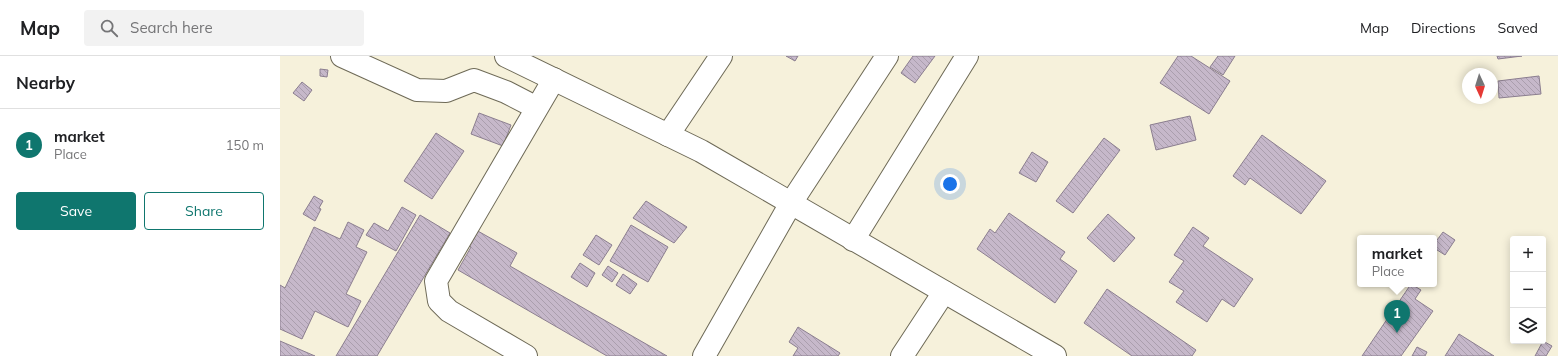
<!DOCTYPE html>
<html lang="en">
<head>
<meta charset="utf-8">
<style>
  body { margin:0; font-family:Mulish,sans-serif; background:#f2f2f2; color:#202124 }
  .controls { position:absolute; right:12px; bottom:12px; display:grid; overflow:hidden; border-radius:4px; box-shadow:0 2px 10px #0003 }
  .controls button { width:36px; height:36px; display:grid; place-items:center; padding:0; border:0; border-bottom:1px solid #e0e0e0; background:#fff; color:#202124; font:20px sans-serif }
  .compass { position:absolute; left:1182px; top:12px; width:36px; height:36px; border-radius:50%; background:#fff; box-shadow:0 2px 10px #0003; rotate:176deg }
  .you { position:absolute; left:670px; top:128px; width:14px; height:14px; margin:-10px; border:3px solid #fff; border-radius:50%; background:#1a73e8; box-shadow:0 0 0 6px #1a73e833 }
  .badge { display:grid; place-items:center; width:26px; height:26px; border-radius:50%; background:#0f766e; color:#fff; font-size:13px; font-weight:700 }
  .pin { position:absolute; translate:-50% -33px; filter:drop-shadow(0 1px 2px #0008) }
  .pin::after { content:''; position:absolute; top:21px; width:14px; height:12px; background:inherit; clip-path:polygon(0 0,100% 0,50% 100%) }
  .popup { position:absolute; left:1077px; top:179px; width:80px; height:52px; box-sizing:border-box; display:grid; place-content:center; border-radius:4px; background:#fff; filter:drop-shadow(0 1px 3px #0005); font-size:13px; white-space:nowrap; color:#757577 }
  .popup b { font-size:15px; color:#202124 }
  .popup::after { content:''; position:absolute; left:50%; top:100%; margin-left:-8px; border:8px solid transparent; border-top-color:#fff }
  .list { margin:0; padding:0; list-style:none }
  h2 { display:flex; justify-content:space-between; align-items:center; height:52px; margin:0; padding:0 16px; font-size:17px }
  h2 small { font-size:13px; font-weight:400; color:#757577 }
  .list li { display:grid; grid-template-columns:26px 1fr auto; gap:12px; align-items:center; box-sizing:border-box; height:72px; padding:0 16px; border-top:1px solid #e0e0e0 }
  .list b { display:block; font-size:15px; white-space:nowrap }
  .list p { margin:0; font-size:13px; white-space:nowrap; color:#757577 }
  .list em { font-size:13px; font-style:normal; color:#757577 }
  .actions { display:flex; gap:8px; padding:12px 16px }
  .actions a { flex:1; padding:9px 0; border:1px solid #0f766e; border-radius:4px; text-align:center; font-size:14px; color:#0f766e }
  .actions .main { background:#0f766e; color:#fff }
  .icon { flex:none; width:22px; height:22px; fill:none; stroke:currentColor; stroke-width:2; stroke-linecap:round; stroke-linejoin:round }
  .map { position:relative; flex:none; width:1278px; height:300px; overflow:hidden }
  header { display:flex; align-items:center; gap:24px; box-sizing:border-box; height:56px; padding:0 20px; background:#fff; border-bottom:1px solid #e0e0e0 }
  header strong { font-size:19px }
  nav { display:flex; gap:22px; margin-inline-start:auto; font-size:14px }
  .search { width:280px; height:36px; background:#f2f2f2; display:flex; align-items:center; gap:10px; box-sizing:border-box; padding:0 14px; border-radius:4px; color:#757577; font-size:15px }
  main { display:flex }
  aside { flex:1; background:#fff }
  .map>svg:first-child { display:block }
  .building { fill:url(#building-back-hatch); stroke:#8b7e8f }
  .lines { fill:none; stroke-linecap:round; stroke-linejoin:round }
  .minor-casing { stroke:#6e6a57; stroke-width:24 }
  .highway-casing { stroke:#6e6a57; stroke-width:24 }
  .minor { stroke:#fff; stroke-width:22 }
  .highway { stroke:#fff; stroke-width:22 }
</style>
</head>
<body>
<header>
<strong>Map</strong>
<div class="search"><svg class="icon" aria-label="search" viewBox="0 0 24 24"><circle cx="10" cy="10" r="6"/><path d="M15 15l6 6"/></svg>Search here</div>
<nav><a>Map</a><a>Directions</a><a>Saved</a></nav>
</header>
<main>
<aside>
<h2>Nearby<small></small></h2>
<ul class="list">
<li><span class="badge">1</span><div><b>market</b><p>Place</p></div><em>150 m</em></li>
</ul>
<div class="actions"><a class="main">Save</a><a>Share</a></div>
</aside>
<div class="map">
<svg width="1278" height="300" viewBox="0 0 1278 300">
  <defs>
    <pattern id="building-back-hatch" width="6" height="6" patternUnits="userSpaceOnUse"><rect width="6" height="6" fill="#c6b8ca"/><path d="M-1 5l2 2M0 0l6 6M5-1l2 2" fill="none" stroke="#aa9ead"/></pattern>
  </defs>
  <rect width="100%" height="100%" fill="#f6f1db"/>
  <path class="building" d="M506 0H518L515 5Z
    M633 0H655L635 27 621 17Z
    M898 0H911L950 25 929 58 880 27Z
    M938 0H955L943 19 930 11Z
    M1217 0H1242L1218 3Z
    M40 13 48 14 47 21 40 20Z
    M1259 20 1261 38 1219 42 1218 25Z
    M22 26 32 34 24 45 13 37Z
    M199 57 231 69 223 90 191 78Z
    M910 60 916 84 876 94 870 69Z
    M156 77 184 95 152 143 124 125Z
    M982 79 1046 125 1021 158 970 122 965 129 953 120Z
    M824 82 840 94 793 157 776 145Z
    M752 96 768 106 756 126 739 117Z
    M34 140 43 145 39 152 41 153 35 165 23 158Z
    M366 145 407 171 394 187 353 162Z
    M122 151 136 159 116 195 86 179 94 167 108 175Z
    M729 157 785 196 780 203 797 215 775 247 697 193 710 173 715 177Z
    M828 158 855 182 834 206 807 182Z
    M140 159 170 177 97 300H56Z
    M68 166 84 174 76 191 87 196 66 238 81 245 68 271 35 255 22 283 0 273V229L5 232 34 171 60 183Z
    M351 169 388 191 368 226 330 205Z
    M913 171 929 182 923 190 973 223 954 251 942 243 927 266 896 246 904 235 889 226 904 205 894 199Z
    M196 174 237 197 230 210 387 300H327L178 214 191 191 187 188Z
    M1163 176 1175 184 1165 199 1154 192V188Z
    M316 179 332 189 319 209 303 199Z
    M300 207 315 217 307 231 291 221Z
    M328 210 338 217 332 226 322 219Z
    M343 218 357 228 350 238 336 229Z
    M1131 228 1141 234 1135 243 1153 255 1121 300H1082Z
    M827 233 916 294 912 300H852L804 267Z
    M518 271 560 297 558 300H513L518 292 509 286Z
    M1179 278 1214 300H1165Z
    M0 285 35 300H0Z
    M1263 285 1272 290 1266 300H1255Z
    M1137 291 1147 296 1145 300H1132Z"/>
  <g class="lines">
    <defs>
      <path id="minor" d="M62 0 137 34 166 35 194 24 226 36 257 52
        M388 79 441 0
        M573 184 687 0
        M246 300 169 255 159 245 156 225 274 23
        M424 300 511 147 607 0
        M622 300 664 236"/>
      <path id="highway" d="M226 0 421 95 775 300"/>
    </defs>
    <use href="#minor" class="minor-casing"/>
    <use href="#highway" class="highway-casing"/>
    <use href="#minor" class="minor"/>
    <use href="#highway" class="highway"/>
  </g>
</svg>
<div class="controls">
<button>+</button>
<button>−</button>
<button><svg class="icon" aria-label="layers" viewBox="0 0 24 24"><path d="M12 4l9 5-9 5-9-5zM3 14l9 5 9-5"/></svg></button>
</div>
<svg class="compass" viewBox="-18 -18 36 36"><path d="M0-13l5 13h-10z" fill="#e53935"/><path d="M0 13l5-13h-10z" fill="#757577"/></svg>
<div class="you"></div>
<div class="pin badge" style="left:1117px;top:277px">1</div>
<div class="popup"><b>market</b>Place</div>
</div>
</main>
</body>
</html>
